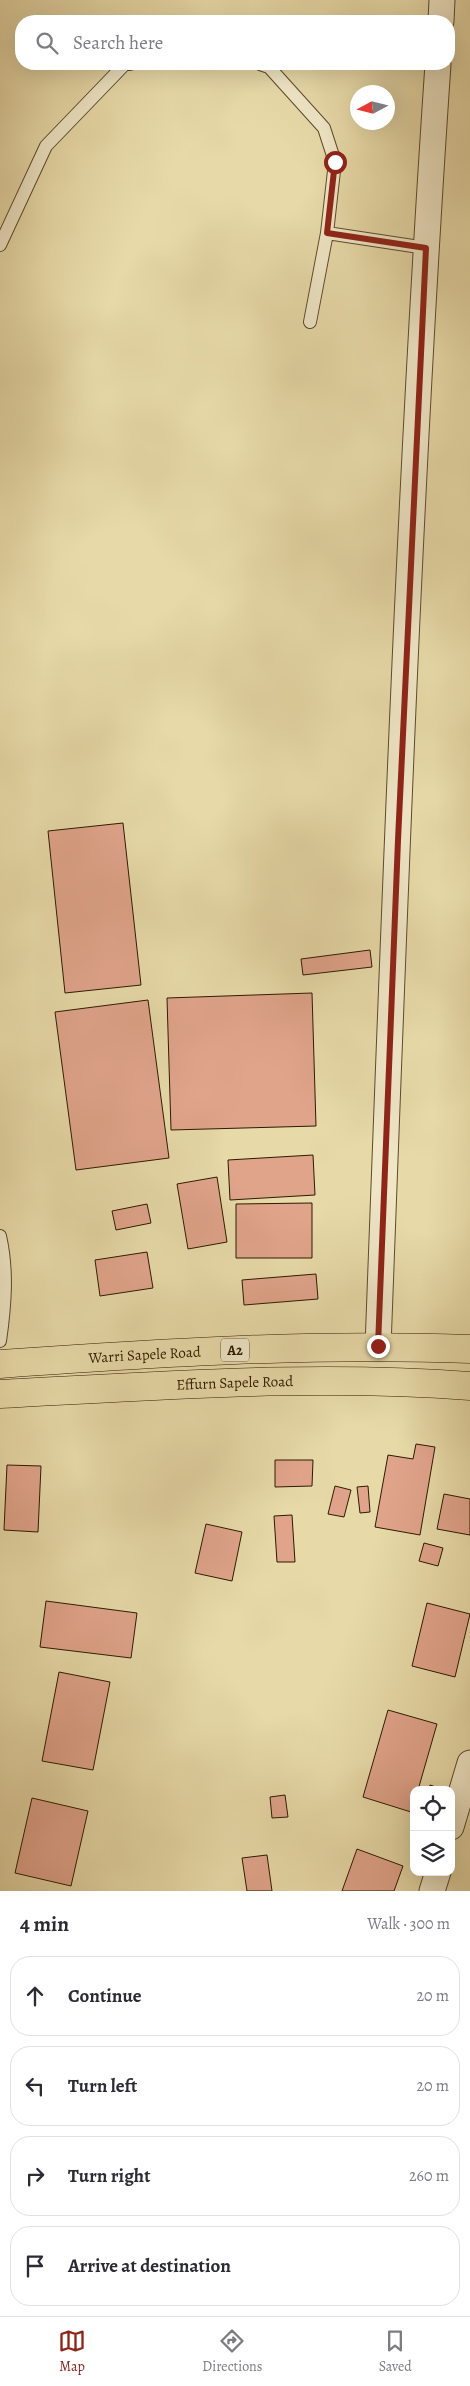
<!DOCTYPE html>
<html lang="en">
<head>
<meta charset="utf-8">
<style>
  body { margin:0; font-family:Alegreya,serif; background:#f2f2f3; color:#2b2b33 }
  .controls { position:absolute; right:15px; bottom:15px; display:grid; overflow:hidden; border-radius:10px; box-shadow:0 5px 20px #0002 }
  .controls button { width:45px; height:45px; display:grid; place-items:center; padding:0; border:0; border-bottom:1px solid #e1e1e2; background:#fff; color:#2b2b33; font:25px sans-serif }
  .compass { position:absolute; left:350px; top:85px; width:45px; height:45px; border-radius:50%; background:#fff; box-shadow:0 5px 20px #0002; rotate:263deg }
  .stop { position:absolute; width:15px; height:15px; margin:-11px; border:4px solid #8f2418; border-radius:50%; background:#fff }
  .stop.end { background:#8f2418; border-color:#fff; box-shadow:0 1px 5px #0008 }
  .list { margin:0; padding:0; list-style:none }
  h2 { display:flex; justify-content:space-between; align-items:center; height:65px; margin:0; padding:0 20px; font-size:21px }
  h2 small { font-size:16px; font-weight:400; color:#7c7c81 }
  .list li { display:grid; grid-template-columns:32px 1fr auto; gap:15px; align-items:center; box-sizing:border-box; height:80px; margin:0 10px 10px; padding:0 10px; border:1px solid #e1e1e2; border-radius:20px }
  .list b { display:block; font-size:19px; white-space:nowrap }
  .list em { font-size:16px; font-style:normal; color:#7c7c81 }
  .icon { flex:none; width:28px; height:28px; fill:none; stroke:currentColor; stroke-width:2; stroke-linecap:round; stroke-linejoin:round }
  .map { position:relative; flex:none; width:470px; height:1891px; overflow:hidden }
  .search { position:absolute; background:#fff; box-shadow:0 5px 20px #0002; left:15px; right:15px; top:15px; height:55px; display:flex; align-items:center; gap:12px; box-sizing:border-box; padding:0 18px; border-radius:20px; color:#7c7c81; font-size:19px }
  .sheet { height:425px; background:#fff }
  nav { display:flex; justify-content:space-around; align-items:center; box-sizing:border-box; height:70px; border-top:1px solid #e1e1e2; background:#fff; font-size:14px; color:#7c7c81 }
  nav a { display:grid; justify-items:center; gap:2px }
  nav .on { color:#8f2418 }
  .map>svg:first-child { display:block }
  .building { fill:#e0a48b; stroke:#2d1a00 }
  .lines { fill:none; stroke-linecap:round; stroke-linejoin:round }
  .service-casing { stroke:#5c4a2a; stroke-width:14 }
  .minor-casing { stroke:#5c4a2a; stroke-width:27 }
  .trunk-casing { stroke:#2d1a00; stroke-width:29 }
  .service { stroke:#efe6c6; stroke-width:12 }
  .minor { stroke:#efe6c6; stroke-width:25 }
  .trunk { stroke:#e7d9a8; stroke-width:28 }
  .route { stroke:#8f2418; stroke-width:6 }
  .labels { text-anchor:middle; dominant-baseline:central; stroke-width:4; stroke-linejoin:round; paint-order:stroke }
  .shield { fill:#efe6c6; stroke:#67573b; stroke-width:1 }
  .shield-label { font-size:14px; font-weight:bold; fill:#2d1a00 }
  .street-label { font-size:15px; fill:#2d1a00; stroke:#efe6c6 }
</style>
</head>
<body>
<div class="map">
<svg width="470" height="1891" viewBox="0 0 470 1891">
  <rect width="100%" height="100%" fill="#e7d9a8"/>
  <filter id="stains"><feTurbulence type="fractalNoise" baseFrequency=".004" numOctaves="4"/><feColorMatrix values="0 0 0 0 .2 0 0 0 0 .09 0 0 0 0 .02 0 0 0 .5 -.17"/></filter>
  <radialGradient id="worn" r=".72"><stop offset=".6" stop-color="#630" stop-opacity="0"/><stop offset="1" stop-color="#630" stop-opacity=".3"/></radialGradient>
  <path class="building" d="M123 823 141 985 65 993 48 831Z
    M370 950 372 967 303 975 301 959Z
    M312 993 316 1126 171 1130 167 998Z
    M148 1000 169 1158 76 1170 55 1012Z
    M313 1155 315 1195 230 1200 228 1160Z
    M217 1177 227 1242 188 1249 177 1184Z
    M312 1203V1258H236V1204Z
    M147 1204 151 1223 116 1230 112 1211Z
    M147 1252 153 1288 100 1296 95 1260Z
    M316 1274 318 1299 244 1305 242 1280Z
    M416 1444 435 1447 420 1535 375 1527 388 1455 413 1459Z
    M275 1460H313L312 1486 275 1487Z
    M7 1465 41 1466 38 1532 4 1530Z
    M335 1486 351 1490 344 1517 328 1514Z
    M368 1486 370 1512 360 1513 357 1487Z
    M444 1494 470 1499V1535L437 1529Z
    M292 1515 295 1562H277L274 1516Z
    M206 1524 242 1532 232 1581 195 1573Z
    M424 1543 443 1548 438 1566 419 1561Z
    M46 1601 137 1613 131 1658 40 1647Z
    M427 1603 470 1614 455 1677 412 1666Z
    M59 1672 110 1682 93 1770 42 1761Z
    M388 1710 437 1724 418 1790H414L411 1812 363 1797Z
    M430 1785 445 1790H428Z
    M285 1795 288 1817 272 1818 270 1797Z
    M32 1798 88 1811 71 1886 15 1873Z
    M357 1849 403 1866 394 1891H342Z
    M267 1855 272 1891H247L242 1858Z"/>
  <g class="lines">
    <defs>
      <path id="service" d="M260 64 269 67 324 128 335 162 327 233 426 248
        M0 245 46 146 125 64H130
        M310 322 327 233
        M0 1236C8 1271 5 1306 0 1341"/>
      <path id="minor" d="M441 21 442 0
        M378 1347C394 919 409 491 438 64
        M451 1827 470 1763
        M432 1891 438 1872"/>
      <g id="trunk">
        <path id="s1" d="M0 1364C156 1353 313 1343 470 1349"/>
        <path id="s2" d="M0 1394C156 1386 314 1374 470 1386"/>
      </g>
    </defs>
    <use href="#service" class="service-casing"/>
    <use href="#minor" class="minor-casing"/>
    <use href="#trunk" class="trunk-casing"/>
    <use href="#service" class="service"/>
    <use href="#minor" class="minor"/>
    <use href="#trunk" class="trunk"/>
  </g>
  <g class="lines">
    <path class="route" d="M335 162 327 233 426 248 398 840 378 1346"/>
  </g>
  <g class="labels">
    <rect class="shield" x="221" y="1338.5" width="28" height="23" rx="4"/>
    <g class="shield-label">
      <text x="235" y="1350">A2</text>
    </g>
    <g class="street-label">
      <text stroke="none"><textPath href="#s1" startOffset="145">Warri Sapele Road</textPath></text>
      <text stroke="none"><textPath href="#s2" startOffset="235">Effurn Sapele Road</textPath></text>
    </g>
  </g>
  <rect width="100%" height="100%" filter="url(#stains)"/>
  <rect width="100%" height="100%" fill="url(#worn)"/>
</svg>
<div class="controls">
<button><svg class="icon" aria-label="locate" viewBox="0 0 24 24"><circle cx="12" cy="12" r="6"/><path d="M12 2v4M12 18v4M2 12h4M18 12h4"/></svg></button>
<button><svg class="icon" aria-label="layers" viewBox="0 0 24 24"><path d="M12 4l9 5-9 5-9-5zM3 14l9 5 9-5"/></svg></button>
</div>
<svg class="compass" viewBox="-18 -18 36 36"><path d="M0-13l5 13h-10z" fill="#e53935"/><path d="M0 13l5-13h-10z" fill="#7c7c81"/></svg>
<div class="stop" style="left:335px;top:162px"></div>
<div class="stop end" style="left:378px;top:1346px"></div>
<div class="search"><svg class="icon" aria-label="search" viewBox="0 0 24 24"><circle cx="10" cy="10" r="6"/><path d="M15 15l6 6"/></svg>Search here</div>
</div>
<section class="sheet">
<h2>4 min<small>Walk · 300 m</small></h2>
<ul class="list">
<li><svg class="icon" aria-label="ahead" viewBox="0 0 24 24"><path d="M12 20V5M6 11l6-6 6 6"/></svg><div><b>Continue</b></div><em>20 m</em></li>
<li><svg class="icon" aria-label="left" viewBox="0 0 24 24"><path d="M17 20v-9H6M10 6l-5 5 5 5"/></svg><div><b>Turn left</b></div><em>20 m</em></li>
<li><svg class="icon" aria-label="right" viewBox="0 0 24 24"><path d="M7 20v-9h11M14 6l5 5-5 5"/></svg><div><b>Turn right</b></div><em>260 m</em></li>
<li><svg class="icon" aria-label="arrive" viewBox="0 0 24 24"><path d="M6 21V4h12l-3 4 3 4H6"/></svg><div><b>Arrive at destination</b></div></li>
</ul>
</section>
<nav>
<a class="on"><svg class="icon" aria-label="map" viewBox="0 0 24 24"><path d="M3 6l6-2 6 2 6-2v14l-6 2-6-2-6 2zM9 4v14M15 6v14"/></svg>Map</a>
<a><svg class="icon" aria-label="directions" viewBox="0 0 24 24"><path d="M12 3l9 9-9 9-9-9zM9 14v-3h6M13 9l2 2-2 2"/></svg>Directions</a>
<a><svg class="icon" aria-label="saved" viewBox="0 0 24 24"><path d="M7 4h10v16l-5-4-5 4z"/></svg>Saved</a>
</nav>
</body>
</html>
